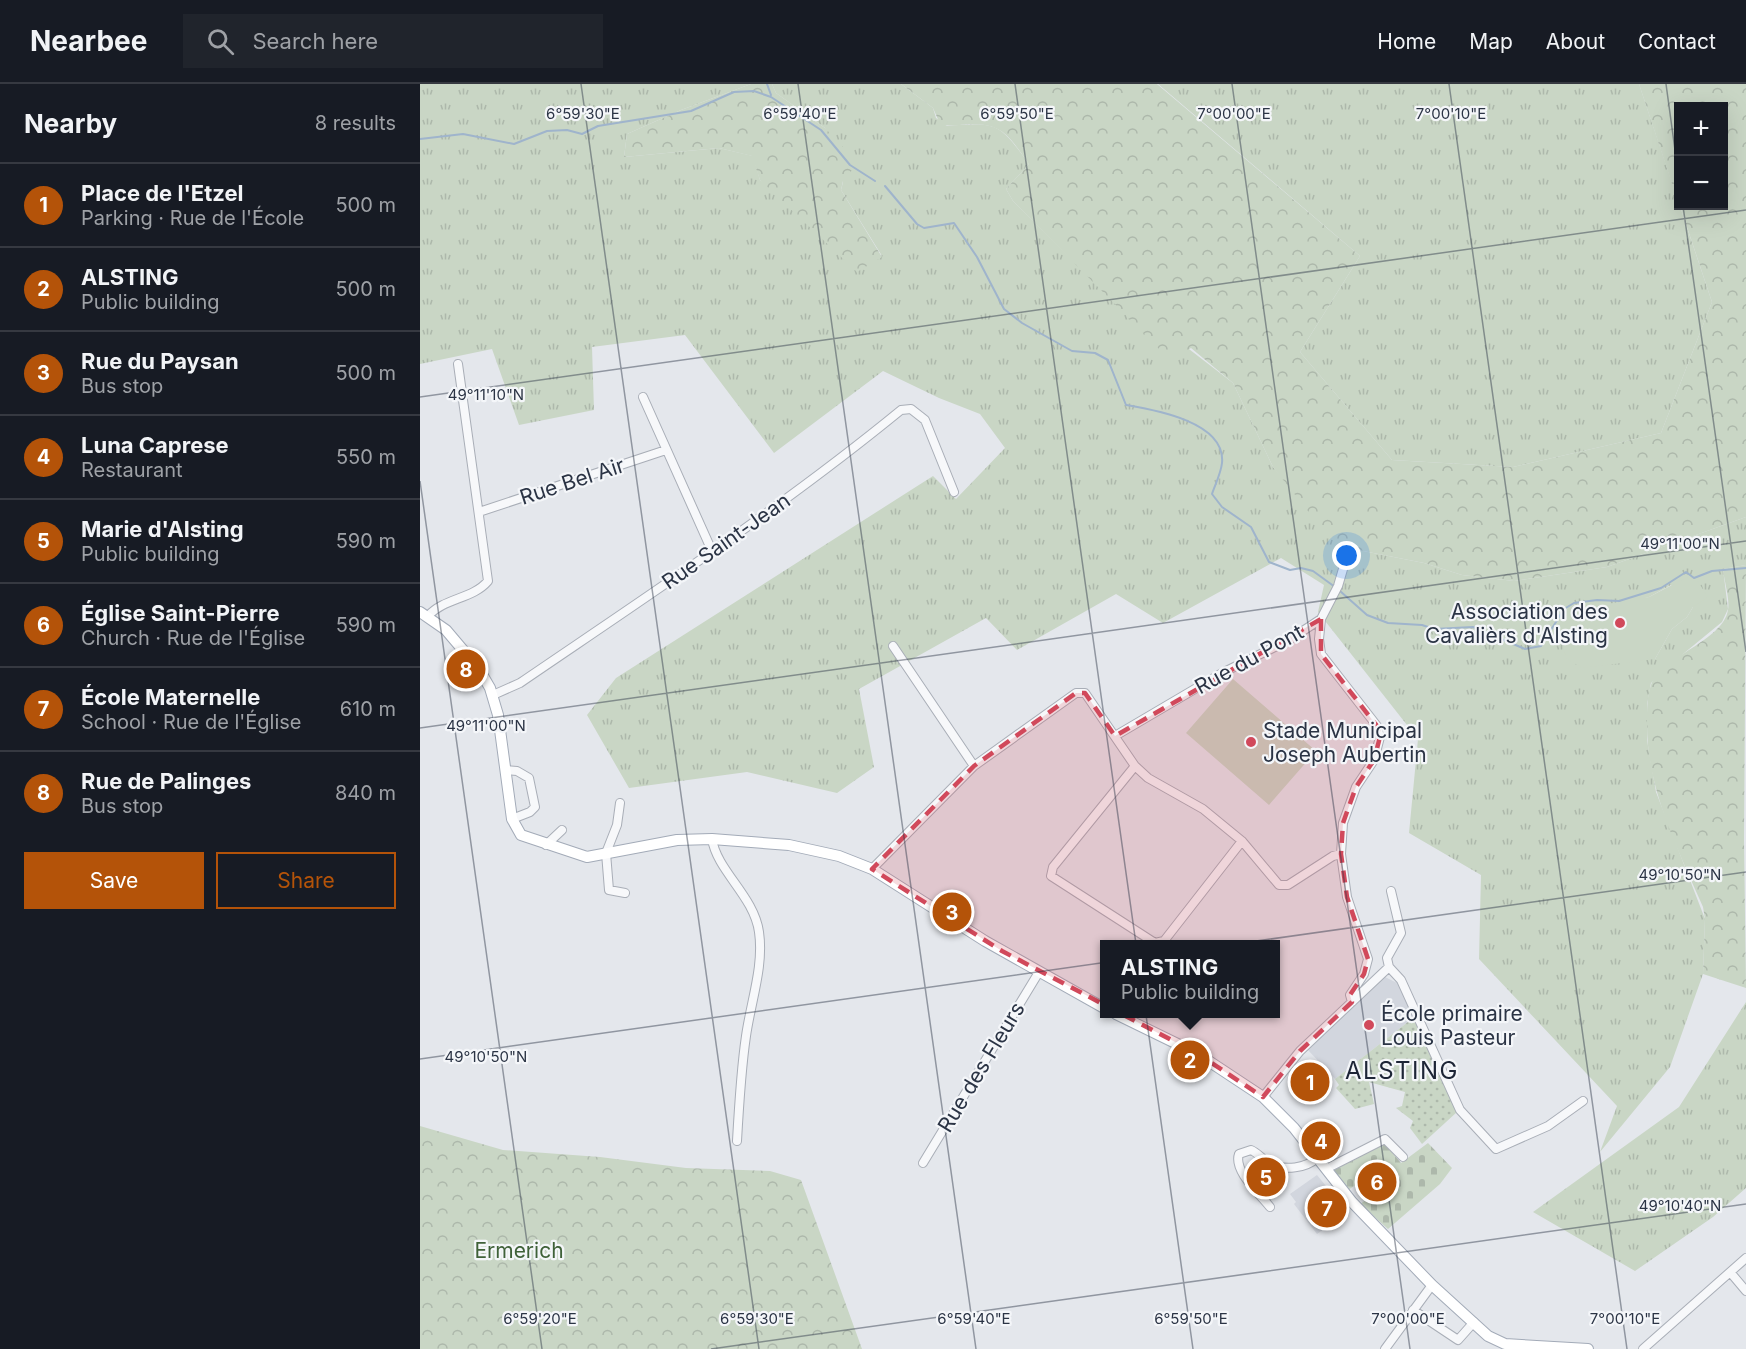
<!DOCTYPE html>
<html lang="en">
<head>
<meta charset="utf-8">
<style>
  body { margin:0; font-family:Inter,sans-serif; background:#20242c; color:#f1f3f6 }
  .controls { position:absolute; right:18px; top:18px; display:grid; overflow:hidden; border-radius:0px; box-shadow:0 6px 24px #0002 }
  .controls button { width:54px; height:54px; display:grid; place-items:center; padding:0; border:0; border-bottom:2px solid #363941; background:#171b24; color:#f1f3f6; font:30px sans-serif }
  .you { position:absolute; left:927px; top:472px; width:21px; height:21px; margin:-15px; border:4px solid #fff; border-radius:50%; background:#1a73e8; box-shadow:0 0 0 9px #1a73e833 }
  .badge { display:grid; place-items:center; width:39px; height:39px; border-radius:50%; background:#b45309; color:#fff; font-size:20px; font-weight:700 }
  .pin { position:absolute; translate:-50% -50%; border:3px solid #fff; box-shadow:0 2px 6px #0006 }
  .popup { position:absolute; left:680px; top:856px; width:180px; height:78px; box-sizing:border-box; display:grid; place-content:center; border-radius:0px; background:#171b24; filter:drop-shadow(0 2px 4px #0005); font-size:20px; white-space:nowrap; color:#9ea1a6 }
  .popup b { font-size:22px; color:#f1f3f6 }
  .popup::after { content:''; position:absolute; left:50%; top:100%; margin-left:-12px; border:12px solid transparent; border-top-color:#171b24 }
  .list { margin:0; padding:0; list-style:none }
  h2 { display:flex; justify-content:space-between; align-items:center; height:78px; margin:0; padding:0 24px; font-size:26px }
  h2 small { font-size:20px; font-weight:400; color:#9ea1a6 }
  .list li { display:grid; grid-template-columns:39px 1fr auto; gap:18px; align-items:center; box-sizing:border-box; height:84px; padding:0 24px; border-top:2px solid #363941 }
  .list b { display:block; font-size:22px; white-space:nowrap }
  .list p { margin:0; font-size:20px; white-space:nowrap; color:#9ea1a6 }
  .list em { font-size:20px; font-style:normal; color:#9ea1a6 }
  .actions { display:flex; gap:12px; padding:18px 24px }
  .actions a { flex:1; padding:14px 0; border:2px solid #b45309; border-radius:0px; text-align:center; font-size:21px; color:#b45309 }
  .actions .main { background:#b45309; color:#fff }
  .icon { flex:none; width:33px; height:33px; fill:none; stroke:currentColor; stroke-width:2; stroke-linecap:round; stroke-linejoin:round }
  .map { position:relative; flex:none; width:1326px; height:1265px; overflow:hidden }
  header { display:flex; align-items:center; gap:36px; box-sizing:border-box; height:84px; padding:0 30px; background:#171b24; border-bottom:2px solid #363941 }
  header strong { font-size:28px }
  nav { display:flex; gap:33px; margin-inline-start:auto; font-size:21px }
  .search { width:420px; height:54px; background:#20242c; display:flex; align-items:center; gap:15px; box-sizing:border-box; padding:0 21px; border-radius:0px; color:#9ea1a6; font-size:22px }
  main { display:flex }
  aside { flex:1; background:#171b24 }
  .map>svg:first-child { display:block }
  .built { fill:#d2d6de }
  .grass { fill:url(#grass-tufts); fill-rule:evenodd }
  .forest { fill:url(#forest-crowns) }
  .cemetery { fill:url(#cemetery-stones) }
  .park { fill:url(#park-dots) }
  .garden { fill:#c9d6c5 }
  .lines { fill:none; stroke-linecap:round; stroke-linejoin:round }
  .stream { stroke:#9fb4cc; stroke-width:2 }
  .minor-casing { stroke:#a9aeb7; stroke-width:10 }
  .major-casing { stroke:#a3abb8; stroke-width:12 }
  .minor { stroke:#f7f8fa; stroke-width:8 }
  .major { stroke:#fff; stroke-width:10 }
  .marked { fill:#d1495b; fill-opacity:0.2; stroke:#d1495b; stroke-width:4.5; stroke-dasharray:12 8; stroke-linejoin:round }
  .ticks { fill:none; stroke:#2b3445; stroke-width:1.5; stroke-opacity:0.45 }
  .poi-dot { fill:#d1495b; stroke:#f4f6f9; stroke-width:2 }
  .labels { text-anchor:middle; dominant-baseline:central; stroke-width:4.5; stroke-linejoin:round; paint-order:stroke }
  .street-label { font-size:21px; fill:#2b3445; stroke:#f4f6f9 }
  .poi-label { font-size:21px; fill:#2b3445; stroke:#f4f6f9; text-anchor:start }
  .park-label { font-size:21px; fill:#3f6138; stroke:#f4f6f9 }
  .quarter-label { font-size:24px; letter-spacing:1.5px; fill:#1d2536; stroke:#f4f6f9 }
  .ticks-label { font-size:15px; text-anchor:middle; fill:#2b3445; stroke:#f4f6f9; stroke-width:4.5; stroke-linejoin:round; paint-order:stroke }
</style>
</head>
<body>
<header>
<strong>Nearbee</strong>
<div class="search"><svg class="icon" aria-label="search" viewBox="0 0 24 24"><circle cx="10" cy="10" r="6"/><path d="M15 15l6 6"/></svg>Search here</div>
<nav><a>Home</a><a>Map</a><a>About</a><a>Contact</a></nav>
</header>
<main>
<aside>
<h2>Nearby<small>8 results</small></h2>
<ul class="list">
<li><span class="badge">1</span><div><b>Place de l'Etzel</b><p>Parking · Rue de l'École</p></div><em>500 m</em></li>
<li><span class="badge">2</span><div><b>ALSTING</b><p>Public building</p></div><em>500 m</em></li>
<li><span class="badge">3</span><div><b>Rue du Paysan</b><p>Bus stop</p></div><em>500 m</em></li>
<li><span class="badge">4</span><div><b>Luna Caprese</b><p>Restaurant</p></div><em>550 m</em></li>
<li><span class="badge">5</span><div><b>Marie d'Alsting</b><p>Public building</p></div><em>590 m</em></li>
<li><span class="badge">6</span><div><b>Église Saint-Pierre</b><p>Church · Rue de l'Église</p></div><em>590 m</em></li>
<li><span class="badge">7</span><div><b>École Maternelle</b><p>School · Rue de l'Église</p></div><em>610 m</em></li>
<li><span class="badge">8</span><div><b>Rue de Palinges</b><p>Bus stop</p></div><em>840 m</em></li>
</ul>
<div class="actions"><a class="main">Save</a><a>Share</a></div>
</aside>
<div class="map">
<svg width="1326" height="1265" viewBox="0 0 1326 1265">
  <defs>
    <pattern id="grass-tufts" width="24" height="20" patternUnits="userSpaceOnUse" patternTransform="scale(1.5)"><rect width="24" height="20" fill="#c9d6c5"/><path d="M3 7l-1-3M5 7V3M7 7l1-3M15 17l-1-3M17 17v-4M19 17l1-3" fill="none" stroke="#adb8ab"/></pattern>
    <pattern id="forest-crowns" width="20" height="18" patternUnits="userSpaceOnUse" patternTransform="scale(1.5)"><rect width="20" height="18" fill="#c9d6c5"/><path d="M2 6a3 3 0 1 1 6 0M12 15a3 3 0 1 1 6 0" fill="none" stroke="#adb8ab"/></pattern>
    <pattern id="cemetery-stones" width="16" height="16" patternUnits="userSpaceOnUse" patternTransform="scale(1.5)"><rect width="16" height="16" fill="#c9d6c5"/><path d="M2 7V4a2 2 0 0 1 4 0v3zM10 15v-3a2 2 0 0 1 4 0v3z" fill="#adb8ab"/></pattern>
    <pattern id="park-dots" width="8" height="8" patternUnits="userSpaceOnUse" patternTransform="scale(1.5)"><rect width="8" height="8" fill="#c9d6c5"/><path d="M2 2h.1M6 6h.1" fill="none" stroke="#adb8ab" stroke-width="1.8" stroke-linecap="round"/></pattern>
  </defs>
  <rect width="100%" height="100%" fill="#e4e7ec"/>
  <path class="built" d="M965 893 979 900 993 934 915 995 888 966Z
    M897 1091 927 1128 897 1150 874 1120 876 1118 870 1110Z"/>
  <path class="grass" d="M0 0H331L261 26 207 50 204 73 299 64 333 72 340 96 462 172 421 106 423 98 405 44 356 9 352 0H481L513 24 516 34 527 42C578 37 580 40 609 80L586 105 593 117 647 171 813 299 853 383 928 464 1004 479 1042 491 1094 497 1187 483 1326 433V481L1303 485 1308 525 1302 538 1246 584 1231 599 1227 620V656L1236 708 1285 835 1283 890 1250 983 1180 1068 1197 1022 1059 875 1061 791 989 749 998 655 898 528 904 501 861 474 743 539 696 510 597 566 566 534 439 605 454 683 417 709 327 688 209 704 167 631 196 594 513 392 536 415 585 364 560 330 519 314 463 287 354 369 265 251 172 263 174 326 99 341 72 265 0 280ZM1251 501 1273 523 1267 533 1252 545 1235 575 1206 519 1229 513Z
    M738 0H1219L1292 218 1241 349 1093 383 972 376 880 268 940 172Z
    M1326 918V1104L1293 1133 1215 1187 1113 1128 1259 1023Z"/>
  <path class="forest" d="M331 0H352L356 9 405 44 438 79 423 97 421 106 462 173 437 188 340 96 332 72 299 64 204 73 207 50 261 26Z
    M481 0H737L940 172 880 268 972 376 1093 383 1241 349 1292 218 1260 122H1304V22H1258V118L1219 0H1326V433L1187 483 1094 497 1042 491 1004 479 928 464 902 445 853 383 813 299 771 264 750 276 593 117 586 105 609 80C590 54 584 39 549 40 538 41 530 43 520 40L513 24Z
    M1326 481 1324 756 1326 904 1283 890 1285 835 1283 823C1257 763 1226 704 1227 637 1227 626 1227 612 1231 601 1242 572 1303 557 1308 526 1310 514 1304 497 1303 485Z
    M0 1042 83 1066 180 1073 266 1084 350 1087 381 1096 442 1265H0Z"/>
  <path class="cemetery" d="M1008 1059 1032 1084 1020 1100 968 1145 940 1120 980 1093 970 1079 928 1106 914 1086 965 1060 981 1079Z"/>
  <path class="park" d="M993 934 1037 1028 1002 1060 990 1044 993 1037 976 1024 982 1022 985 1008 949 998 954 1020 935 1025 916 1004 919 1001 915 995Z"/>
  <path class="garden" d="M1273 490 1288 513 1273 523 1267 533 1252 545 1235 575 1162 584 1147 575C1140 558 1137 539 1151 526L1229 513Z
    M813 595 896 667 849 721 766 649Z"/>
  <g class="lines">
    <path class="stream" d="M347 0 351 11
      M0 55 43 50 94 60 127 47 147 46 162 50 178 42 271 27 314 8 334 7 351 13 401 46 430 81 455 97
      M465 102 497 140 504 144 534 139 557 173 584 225 602 239 652 267 675 269 688 276 706 321C735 326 806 338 802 379 801 389 795 401 792 410L802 423 831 443 849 478 870 486 881 484 893 487 915 503
      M920 507 947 531 968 539 1002 541 1014 545 1053 543 1105 565 1121 562 1144 525 1154 519 1177 516 1199 517 1241 504 1266 488 1274 494 1292 487 1326 484"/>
    <defs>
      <path id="minor" d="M223 313 292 467
        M59 428 246 366
        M8 532C24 514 53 515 68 497L38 280
        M901 535 899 555 901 570 957 642 960 653 954 676 936 703 923 739 921 770 927 813 948 875 944 890 930 911 932 918
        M473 562 554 682
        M73 611 100 599C229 511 360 425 481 326L491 325 505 336 534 408
        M695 652 802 589 869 556 901 535 918 502 928 468
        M715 682 633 783 631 792 735 859 744 857 822 757
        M86 686 97 687 109 694 115 723 110 728 92 735
        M200 719 197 741 186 769 189 806 205 809
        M292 755C297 787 334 812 339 848 344 882 331 917 326 952 321 986 319 1021 317 1057
        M126 761 142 746
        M452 785 554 682 656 609H665L715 682 728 694 783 725 822 757 859 801H868L913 772 921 770
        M969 883 981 896 1040 1026 1076 1065 1128 1042 1163 1017
        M969 883 967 874 981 849 971 807
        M843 1013 880 967 969 883
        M503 1079 619 888
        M906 1085 965 1055 983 1073
        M850 1123C840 1110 813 1087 819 1070L831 1066C838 1069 843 1076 851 1080 865 1087 886 1084 897 1074
        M1310 1188 1326 1207
        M993 1226 1038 1256 1054 1238
        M965 1265 1012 1201
        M1223 1265 1326 1174"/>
      <path id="major" d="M0 528 26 546 59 585 70 604 78 631 92 735 101 751 167 773 257 756 292 755 369 761 419 772 452 785 565 857 684 924
        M696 930 778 970 843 1013 874 1044 932 1118 1012 1201 1068 1252 1085 1260 1168 1265"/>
    </defs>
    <use href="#minor" class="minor-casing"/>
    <use href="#major" class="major-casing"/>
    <use href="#minor" class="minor"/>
    <use href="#major" class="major"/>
  </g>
  <path class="marked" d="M901 535V570L957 642 960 653 954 676 936 703 923 739 921 770 927 813 948 875 944 890 930 911 932 918 880 967 843 1013 778 970 582 867 452 785 554 682 656 609H665L695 652Z"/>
  <path class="ticks" d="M161 0 339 1265M378 0 556 1265M595 0 773 1265M812 0 990 1265M1029 0 1207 1265M1246 0 1258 88M1263 122 1326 568M0 313 1326 126M0 397 122 1265M0 644 1326 457M0 975 1326 788M291 1265 1326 1120"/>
  <g class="poi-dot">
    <circle cx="1200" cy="539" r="6"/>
    <circle cx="831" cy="658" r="6"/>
    <circle cx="949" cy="941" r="6"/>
  </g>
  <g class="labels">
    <g class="street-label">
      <text transform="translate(152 397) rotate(-18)">Rue Bel Air</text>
      <text transform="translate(306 457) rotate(-35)">Rue Saint-Jean</text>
      <text transform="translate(829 575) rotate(-29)">Rue du Pont</text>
      <text transform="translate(561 983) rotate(-59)">Rue des Fleurs</text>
    </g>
    <g class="poi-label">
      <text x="1188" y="527" text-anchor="end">Association des<tspan x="1188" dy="24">Cavalièrs d'Alsting</tspan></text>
      <text x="843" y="646">Stade Municipal<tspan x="843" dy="24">Joseph Aubertin</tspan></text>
      <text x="961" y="929">École primaire<tspan x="961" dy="24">Louis Pasteur</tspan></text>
    </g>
    <g class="park-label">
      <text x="99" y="1166">Ermerich</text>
    </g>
    <g class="quarter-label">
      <text x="982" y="986">ALSTING</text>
    </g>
  </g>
  <g class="ticks-label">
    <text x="163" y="35">6°59'30"E</text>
    <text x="380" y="35">6°59'40"E</text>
    <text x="597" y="35">6°59'50"E</text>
    <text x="814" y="35">7°00'00"E</text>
    <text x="1031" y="35">7°00'10"E</text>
    <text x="66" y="316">49°11'10"N</text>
    <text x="1260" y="465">49°11'00"N</text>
    <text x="66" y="647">49°11'00"N</text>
    <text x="1260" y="796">49°10'50"N</text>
    <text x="66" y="978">49°10'50"N</text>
    <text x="1260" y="1127">49°10'40"N</text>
    <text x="120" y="1240">6°59'20"E</text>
    <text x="337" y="1240">6°59'30"E</text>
    <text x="554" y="1240">6°59'40"E</text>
    <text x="771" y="1240">6°59'50"E</text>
    <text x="988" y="1240">7°00'00"E</text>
    <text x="1205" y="1240">7°00'10"E</text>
  </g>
</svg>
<div class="controls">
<button>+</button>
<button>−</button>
</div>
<div class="you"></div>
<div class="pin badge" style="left:890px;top:998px">1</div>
<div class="pin badge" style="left:770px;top:976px">2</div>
<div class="popup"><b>ALSTING</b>Public building</div>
<div class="pin badge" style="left:532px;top:828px">3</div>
<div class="pin badge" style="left:901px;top:1057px">4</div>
<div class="pin badge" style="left:846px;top:1093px">5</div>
<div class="pin badge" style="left:957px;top:1098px">6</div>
<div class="pin badge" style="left:907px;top:1124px">7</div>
<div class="pin badge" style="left:46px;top:585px">8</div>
</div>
</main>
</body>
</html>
